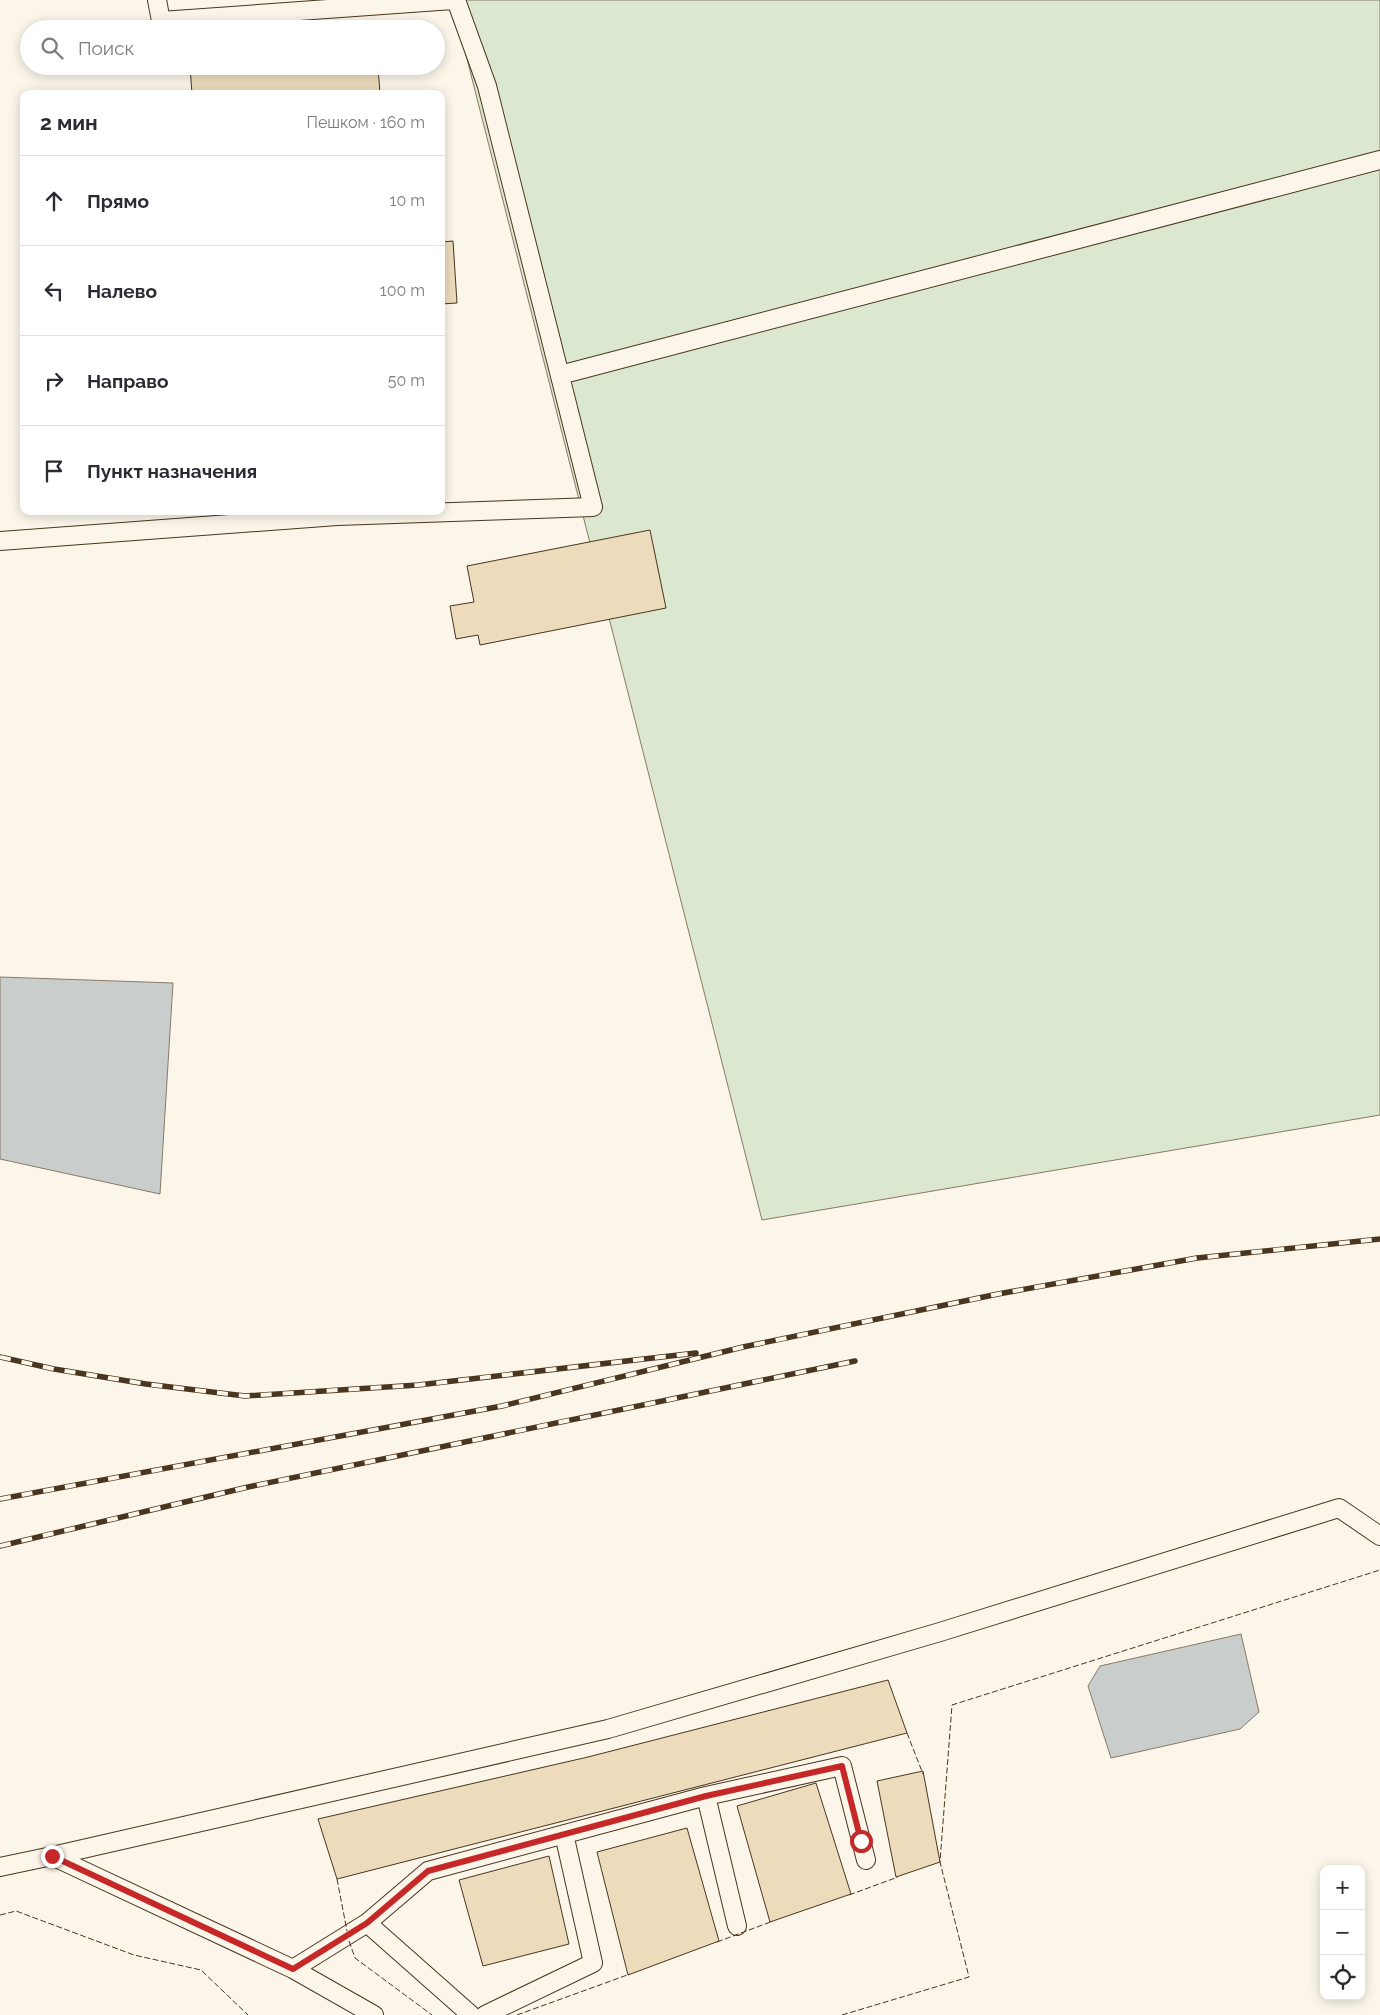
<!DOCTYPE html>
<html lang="ru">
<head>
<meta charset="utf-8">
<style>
  body { margin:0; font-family:Raleway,sans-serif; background:#f2f2f3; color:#2b2b33 }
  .controls { position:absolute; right:15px; bottom:15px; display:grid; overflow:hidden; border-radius:10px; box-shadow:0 2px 12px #0003 }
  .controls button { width:45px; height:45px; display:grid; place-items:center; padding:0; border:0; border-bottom:1px solid #e1e1e2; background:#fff; color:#2b2b33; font:25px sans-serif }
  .stop { position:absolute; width:15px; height:15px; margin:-11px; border:4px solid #c62828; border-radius:50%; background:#fff }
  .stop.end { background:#c62828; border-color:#fff; box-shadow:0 1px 5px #0008 }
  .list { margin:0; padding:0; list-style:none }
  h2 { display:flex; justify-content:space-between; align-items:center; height:65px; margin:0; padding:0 20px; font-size:21px }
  h2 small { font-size:16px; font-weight:400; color:#7c7c81 }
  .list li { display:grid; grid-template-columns:32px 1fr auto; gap:15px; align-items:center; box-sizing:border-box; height:90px; padding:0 20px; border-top:1px solid #e1e1e2 }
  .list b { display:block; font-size:19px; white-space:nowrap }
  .list em { font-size:16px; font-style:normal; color:#7c7c81 }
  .icon { flex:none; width:28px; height:28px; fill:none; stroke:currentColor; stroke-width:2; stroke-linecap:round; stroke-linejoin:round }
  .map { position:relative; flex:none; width:1380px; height:2015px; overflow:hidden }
  .search { position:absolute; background:#fff; box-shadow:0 2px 12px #0003; left:20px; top:20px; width:425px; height:55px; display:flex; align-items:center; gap:12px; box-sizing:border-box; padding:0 18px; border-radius:28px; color:#7c7c81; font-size:19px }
  .panel { position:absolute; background:#fff; box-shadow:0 2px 12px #0003; left:20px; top:90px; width:425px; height:425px; border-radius:10px }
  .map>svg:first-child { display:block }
  .green { fill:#dce7d0; stroke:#887966 }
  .water { fill:#c9cecd; stroke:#887966 }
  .building { fill:#ecdcbc; stroke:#4a3520 }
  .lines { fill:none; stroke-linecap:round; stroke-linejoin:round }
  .lane-casing { stroke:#4a3520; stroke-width:20 }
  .lane { stroke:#fbf6e9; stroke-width:18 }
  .rail-casing { stroke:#4a3520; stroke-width:5.5 }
  .rail { stroke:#fbf6e9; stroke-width:4; stroke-dasharray:11; stroke-linecap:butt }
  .fence { stroke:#4a3520; stroke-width:1; stroke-dasharray:6 2.5; stroke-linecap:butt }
  .route { stroke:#c62828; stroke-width:6 }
</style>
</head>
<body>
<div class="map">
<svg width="1380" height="2015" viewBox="0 0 1380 2015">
  <rect width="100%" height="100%" fill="#fbf6e9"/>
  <path class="green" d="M452 0H1380V1115L762 1220Z"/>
  <path class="water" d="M0 977 173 983 160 1194 0 1159Z
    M1241 1634 1259 1712 1240 1729 1111 1758 1088 1686 1100 1666Z"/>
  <path class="building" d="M190 66H378L380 94H192Z
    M453 241 457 303 441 304V242Z
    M650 530 666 608 480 645 478 635 456 639 450 606 474 602 467 566Z
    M888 1680 907 1733 337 1879 318 1819 588 1757Z
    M923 1771 940 1862 896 1877 877 1781Z
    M816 1783 851 1894 770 1922 737 1806Z
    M687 1828 719 1941 628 1975 597 1852Z
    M549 1856 569 1944 483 1966 459 1880Z"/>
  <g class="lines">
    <defs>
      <path id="lane" d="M157 0 161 21 453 0
        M560 375 1380 160
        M0 541 337 516 593 507 487 86 456 0
        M706 1796 737 1926
        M52 1856 608 1729 940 1632 1339 1508 1380 1536
        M0 1867 52 1856 293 1969 367 1923 428 1871 706 1796 842 1766 866 1860
        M367 1923 471 2015
        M293 1969 374 2015
        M485 2015 593 1963 564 1834"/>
    </defs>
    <use href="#lane" class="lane-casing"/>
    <use href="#lane" class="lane"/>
    <defs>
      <path id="rail" d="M0 1357 54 1369 146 1384 245 1396 418 1385 696 1353
        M0 1499 502 1406 743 1347 998 1294 1197 1258 1380 1239
        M0 1546 248 1487 855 1361"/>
    </defs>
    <use href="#rail" class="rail-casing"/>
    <use href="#rail" class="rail"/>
    <path class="fence" d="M907 1733 923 1774
      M337 1879 347 1931
      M849 1895 898 1877
      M0 1915 16 1911 134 1955 201 1970 248 2015
      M349 1941 355 1958 432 2015
      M717 1942 773 1921
      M517 2015 630 1974
      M842 2015 969 1977 940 1862 952 1705 1380 1570"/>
  </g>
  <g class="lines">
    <path class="route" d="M52 1856 293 1969 367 1923 428 1871 706 1796 842 1766 861 1841"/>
  </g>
</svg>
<div class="controls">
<button>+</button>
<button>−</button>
<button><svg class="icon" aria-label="locate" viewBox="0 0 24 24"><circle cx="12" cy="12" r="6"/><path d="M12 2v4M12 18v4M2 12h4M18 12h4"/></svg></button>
</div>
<div class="stop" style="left:861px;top:1841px"></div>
<div class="stop end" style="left:52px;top:1856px"></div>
<div class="search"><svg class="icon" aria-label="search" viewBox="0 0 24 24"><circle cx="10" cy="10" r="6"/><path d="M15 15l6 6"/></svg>Поиск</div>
<section class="panel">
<h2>2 мин<small>Пешком · 160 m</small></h2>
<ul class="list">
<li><svg class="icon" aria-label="ahead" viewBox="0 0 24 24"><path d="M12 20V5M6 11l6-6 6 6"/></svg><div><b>Прямо</b></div><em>10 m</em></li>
<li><svg class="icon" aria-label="left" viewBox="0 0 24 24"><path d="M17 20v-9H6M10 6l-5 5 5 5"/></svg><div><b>Налево</b></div><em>100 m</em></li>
<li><svg class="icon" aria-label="right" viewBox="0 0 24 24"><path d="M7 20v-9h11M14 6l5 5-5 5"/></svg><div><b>Направо</b></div><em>50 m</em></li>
<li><svg class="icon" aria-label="arrive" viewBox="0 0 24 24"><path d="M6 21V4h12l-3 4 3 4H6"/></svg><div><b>Пункт назначения</b></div></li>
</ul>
</section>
</div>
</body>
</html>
